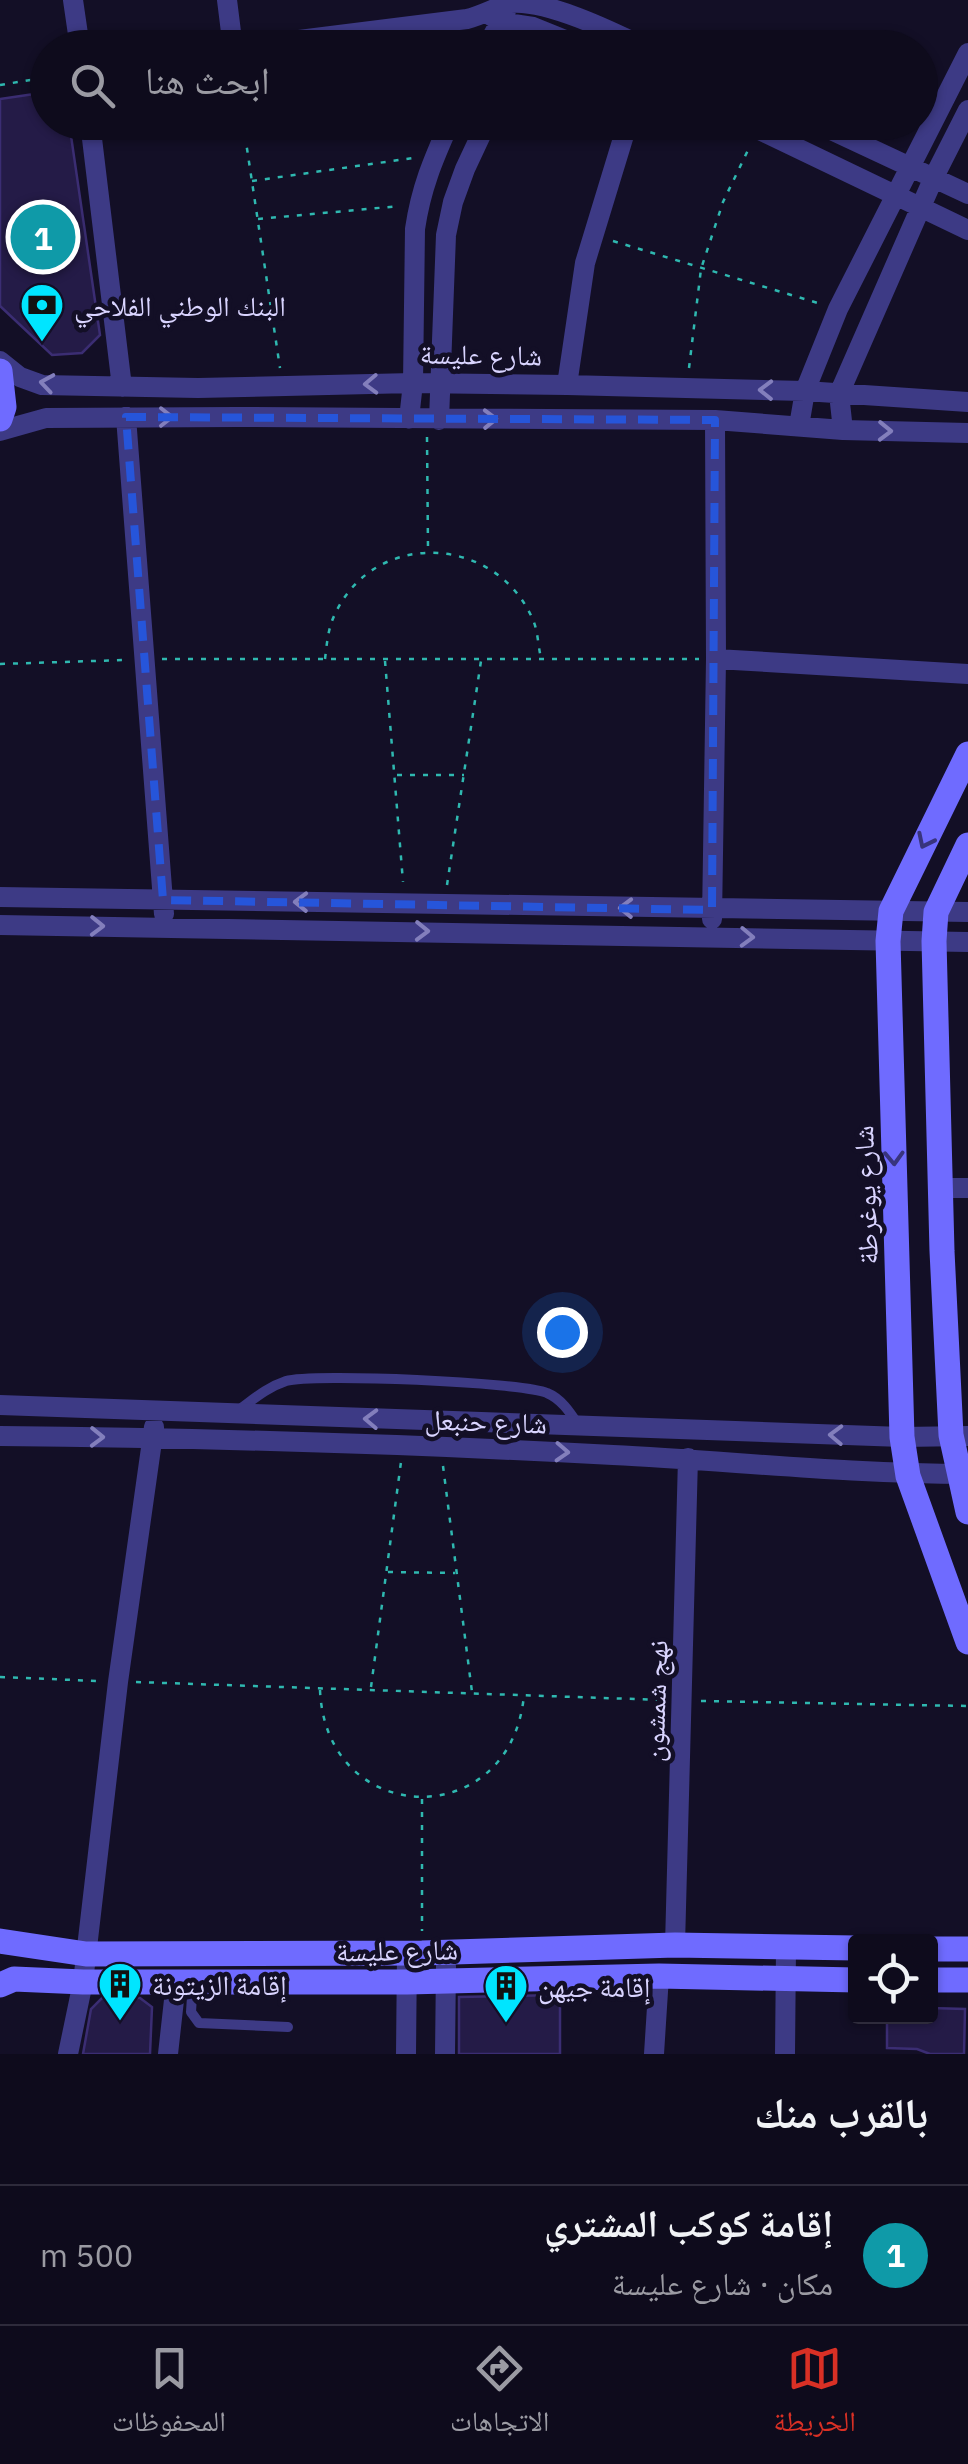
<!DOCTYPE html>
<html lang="ar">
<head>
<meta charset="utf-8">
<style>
  body { margin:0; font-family:"IBM Plex Sans","Noto Naskh Arabic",sans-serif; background:#1c1929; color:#f1f3f6; direction:rtl }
  .controls { position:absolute; right:30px; bottom:30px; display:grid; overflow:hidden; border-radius:10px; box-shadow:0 2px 8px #0004 }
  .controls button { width:90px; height:90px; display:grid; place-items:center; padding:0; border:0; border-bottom:2px solid #2e2b3b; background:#0e0b1c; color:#f1f3f6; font:50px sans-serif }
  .you { position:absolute; left:562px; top:1332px; width:35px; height:35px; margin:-25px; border:8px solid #fff; border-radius:50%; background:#1a73e8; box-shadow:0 0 0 15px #1a73e833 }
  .badge { display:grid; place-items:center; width:65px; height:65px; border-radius:50%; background:#d93025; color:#fff; font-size:32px; font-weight:700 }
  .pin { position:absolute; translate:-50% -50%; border:5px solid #fff; box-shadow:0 2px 10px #0006 }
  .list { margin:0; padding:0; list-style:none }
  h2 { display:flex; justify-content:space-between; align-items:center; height:130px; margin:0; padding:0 40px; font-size:42px }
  h2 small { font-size:32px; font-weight:400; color:#9b9ba3 }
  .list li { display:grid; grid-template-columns:65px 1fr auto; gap:30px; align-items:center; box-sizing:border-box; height:140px; padding:0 40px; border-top:2px solid #2e2b3b }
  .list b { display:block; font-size:38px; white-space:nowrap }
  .list p { margin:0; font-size:32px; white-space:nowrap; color:#9b9ba3 }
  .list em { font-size:32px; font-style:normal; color:#9b9ba3 }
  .icon { flex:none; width:55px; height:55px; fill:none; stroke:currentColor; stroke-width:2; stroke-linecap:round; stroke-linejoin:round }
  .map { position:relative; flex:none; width:968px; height:2054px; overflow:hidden; direction:ltr }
  .search { position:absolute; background:#0e0b1c; box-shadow:0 2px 8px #0004; left:30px; right:30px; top:30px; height:110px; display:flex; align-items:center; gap:25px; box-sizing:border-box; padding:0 35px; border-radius:55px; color:#9b9ba3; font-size:38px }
  .sheet { height:270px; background:#0e0b1c }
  nav { display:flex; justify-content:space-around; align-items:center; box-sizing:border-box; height:140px; border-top:2px solid #2e2b3b; background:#0e0b1c; font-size:28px; color:#9b9ba3 }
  nav a { display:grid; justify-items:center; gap:5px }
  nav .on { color:#d93025 }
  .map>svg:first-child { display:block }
  .building { fill:#241b47; stroke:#3b2d73; stroke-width:2.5 }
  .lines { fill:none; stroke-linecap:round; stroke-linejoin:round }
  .path { stroke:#2fb8b0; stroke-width:2.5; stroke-dasharray:5 8; stroke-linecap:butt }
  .lane { stroke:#3d3a85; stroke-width:10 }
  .street { stroke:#3d3a85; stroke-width:20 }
  .secondary { stroke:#6f6bff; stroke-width:25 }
  .oneway { stroke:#837fbc }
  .oneway2 { stroke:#38347d }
  .marked { fill:none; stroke:#2655da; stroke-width:8; stroke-dasharray:20 12; stroke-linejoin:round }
  .labels { text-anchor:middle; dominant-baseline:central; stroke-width:9; stroke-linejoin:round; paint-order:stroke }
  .poi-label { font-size:28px; fill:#d9d4ff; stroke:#130f26; text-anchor:start }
  .street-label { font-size:28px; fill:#d9d4ff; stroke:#130f26 }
</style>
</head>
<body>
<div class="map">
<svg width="968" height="2054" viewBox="0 0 968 2054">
  <rect width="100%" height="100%" fill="#130f26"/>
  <path class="building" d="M48 92V122H69L100 335 82 353 52 355 0 306V99Z
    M560 1995V2054H459V1997Z
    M102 1998H140L152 2007 150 2054H83L91 2009Z
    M930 2008 965 2009 964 2054H930L917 2049 887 2048V2019L930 2016Z"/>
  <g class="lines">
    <path class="path" d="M0 85 48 77
      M243 122 280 368
      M252 181 413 158
      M258 219 400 206
      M613 241 821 304
      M689 368 701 269 723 202 750 146
      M427 437 428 549
      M162 659H699
      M325 659C327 643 328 628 335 614 375 528 497 535 533 620 538 631 538 646 541 658
      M385 661 403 882
      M0 664 124 660
      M397 775H464
      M447 885 481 661
      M443 1466 472 1692
      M388 1572 455 1573
      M0 1677 98 1681
      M136 1682 663 1700
      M371 1687 401 1462
      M320 1690C326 1829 511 1834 524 1695
      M701 1701 968 1706
      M422 1799V1931"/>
    <path class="lane" d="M240 1409C255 1398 268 1387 286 1381 312 1373 522 1382 547 1393 562 1399 571 1414 579 1426
      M193 1981 191 2012 199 2023 288 2027"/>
    <path class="street" d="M73 0 80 48
      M227 0 233 48
      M488 14 501 22 533 27 585 48
      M234 48 467 19C483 15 496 7 511 3 548 0 613 32 646 48
      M486 48 506 11
      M90 122 122 387
      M743 122 968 230
      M814 122 968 194
      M0 361 20 377 42 385 198 388 413 383 567 385 805 391 968 402
      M567 385 585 263 628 122
      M126 417 164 914
      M409 419 413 383 415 229C421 188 433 160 450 122
      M439 420 446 235 453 202 465 169 487 122
      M799 426 805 391 838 309 968 53
      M843 430 839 394 934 177 968 110
      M0 431 46 418 237 417 715 420 843 430 968 433
      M716 659 968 674
      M0 897 968 912
      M712 919 716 659 715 420
      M0 925 968 942
      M942 1188H968
      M0 1405 902 1437 968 1436
      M0 1436C204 1438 409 1444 613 1455 731 1461 849 1474 968 1474
      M675 1945 688 1458
      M68 2054 83 1982 118 1682 154 1427
      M168 2054 176 1982
      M406 2054 407 1952
      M445 2054 446 1966
      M654 2054 659 1976
      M785 2054 786 1948"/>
    <path class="secondary" d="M0 371 4 407 0 419
      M968 754 891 911 888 941 902 1437 908 1476 968 1642
      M968 845 936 912 934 941 942 1251 951 1435 968 1512
      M0 1941 86 1954 422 1953 675 1945 856 1948
      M930 1949H968
      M930 1980H968
      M0 1985 14 1979 83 1982H407L659 1976 856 1980"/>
  </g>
  <defs><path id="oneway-chevron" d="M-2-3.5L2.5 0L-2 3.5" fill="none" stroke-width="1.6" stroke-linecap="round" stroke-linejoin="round" transform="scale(2.5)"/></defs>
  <g class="oneway">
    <use href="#oneway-chevron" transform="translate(47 383) rotate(-171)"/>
    <use href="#oneway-chevron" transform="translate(371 384) rotate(178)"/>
    <use href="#oneway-chevron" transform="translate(766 390) rotate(-179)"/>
    <use href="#oneway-chevron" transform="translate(166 417)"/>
    <use href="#oneway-chevron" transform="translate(490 419) rotate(-1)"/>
    <use href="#oneway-chevron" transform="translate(885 431) rotate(1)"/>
    <use href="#oneway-chevron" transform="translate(301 902) rotate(-179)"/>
    <use href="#oneway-chevron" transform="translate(626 908) rotate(-179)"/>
    <use href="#oneway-chevron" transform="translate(97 926) rotate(1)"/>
    <use href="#oneway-chevron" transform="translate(422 931) rotate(1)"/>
    <use href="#oneway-chevron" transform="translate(747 937) rotate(2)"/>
    <use href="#oneway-chevron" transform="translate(371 1419) rotate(-178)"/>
    <use href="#oneway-chevron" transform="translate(836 1435) rotate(-178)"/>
    <use href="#oneway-chevron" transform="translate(97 1437) rotate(1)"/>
    <use href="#oneway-chevron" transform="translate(562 1452) rotate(3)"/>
  </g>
  <g class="oneway2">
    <use href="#oneway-chevron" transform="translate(925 841) rotate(116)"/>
    <use href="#oneway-chevron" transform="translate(894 1158) rotate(88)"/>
  </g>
  <path class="marked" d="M126 417 715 420 712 910 163 900Z"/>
  <defs>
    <symbol id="bank-pin" viewBox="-11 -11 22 30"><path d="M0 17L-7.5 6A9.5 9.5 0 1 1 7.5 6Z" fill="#00e5ff" stroke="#130f26"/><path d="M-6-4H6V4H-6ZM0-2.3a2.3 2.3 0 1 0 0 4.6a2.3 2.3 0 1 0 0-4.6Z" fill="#111"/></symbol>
    <symbol id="building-pin" viewBox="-11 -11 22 30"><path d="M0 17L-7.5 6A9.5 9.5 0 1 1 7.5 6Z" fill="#00e5ff" stroke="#130f26"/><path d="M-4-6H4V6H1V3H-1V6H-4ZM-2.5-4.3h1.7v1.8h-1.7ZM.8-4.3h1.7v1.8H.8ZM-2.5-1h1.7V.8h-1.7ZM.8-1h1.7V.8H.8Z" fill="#111"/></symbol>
  </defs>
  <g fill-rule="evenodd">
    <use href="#bank-pin" x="17" y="280" width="50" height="68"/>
    <use href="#building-pin" x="95" y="1959" width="50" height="68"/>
    <use href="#building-pin" x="481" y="1961" width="50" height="68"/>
  </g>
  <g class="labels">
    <g class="poi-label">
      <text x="74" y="305">البنك الوطني الفلاحي</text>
      <text x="152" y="1984">إقامة الزيتونة</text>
      <text x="538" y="1986">إقامة جيهن</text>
    </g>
    <g class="street-label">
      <text transform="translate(481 354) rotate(1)">شارع عليسة</text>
      <text transform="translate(865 1195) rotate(-92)">شارع يوغرطة</text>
      <text transform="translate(486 1421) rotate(2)">شارع حنبعل</text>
      <text transform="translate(655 1701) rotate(-88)">نهج شمشون</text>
      <text transform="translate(397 1950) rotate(-1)">شارع عليسة</text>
    </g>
  </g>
</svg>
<div class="controls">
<button><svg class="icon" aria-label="locate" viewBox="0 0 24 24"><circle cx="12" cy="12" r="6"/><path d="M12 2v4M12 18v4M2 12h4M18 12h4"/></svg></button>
</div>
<div class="you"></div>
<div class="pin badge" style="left:43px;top:237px;background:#0f9aa8">1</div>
<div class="search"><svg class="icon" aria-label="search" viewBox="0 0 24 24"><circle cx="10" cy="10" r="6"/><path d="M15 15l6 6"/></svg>ابحث هنا</div>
</div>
<section class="sheet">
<h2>بالقرب منك<small></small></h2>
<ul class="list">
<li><span class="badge" style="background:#0f9aa8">1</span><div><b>إقامة كوكب المشتري</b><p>مكان · شارع عليسة</p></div><em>500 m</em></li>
</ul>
</section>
<nav>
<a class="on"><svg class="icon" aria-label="map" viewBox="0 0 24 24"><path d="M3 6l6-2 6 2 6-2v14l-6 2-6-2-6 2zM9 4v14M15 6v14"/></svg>الخريطة</a>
<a><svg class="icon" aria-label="directions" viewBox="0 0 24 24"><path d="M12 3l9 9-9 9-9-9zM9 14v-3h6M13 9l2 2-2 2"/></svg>الاتجاهات</a>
<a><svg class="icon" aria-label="saved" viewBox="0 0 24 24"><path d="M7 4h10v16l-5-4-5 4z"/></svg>المحفوظات</a>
</nav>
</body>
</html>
